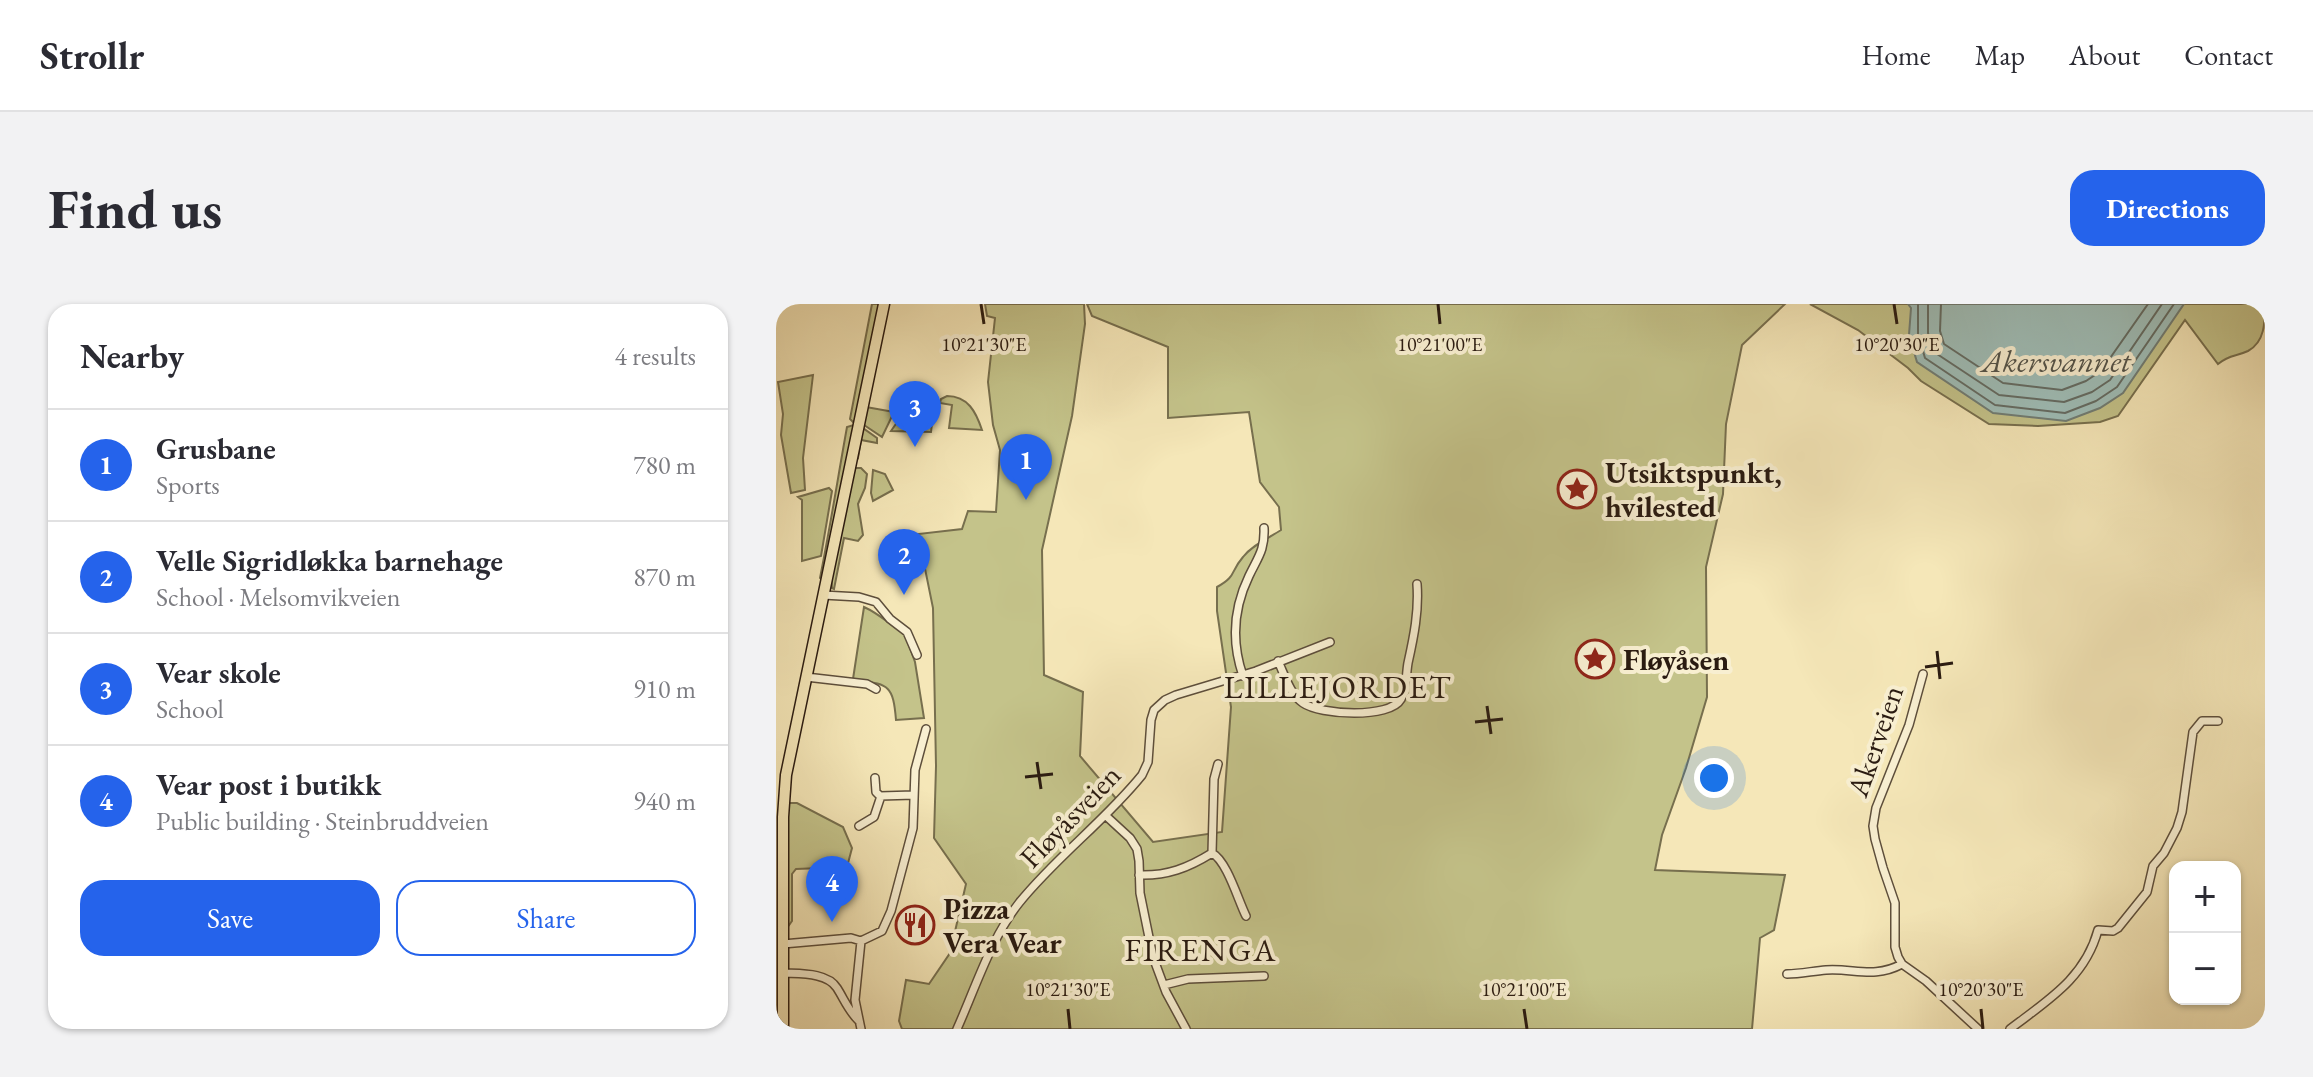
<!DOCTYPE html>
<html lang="en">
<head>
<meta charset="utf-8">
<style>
  body { margin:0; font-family:"EB Garamond",serif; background:#f2f2f3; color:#2b2b33 }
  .controls { position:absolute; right:24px; bottom:24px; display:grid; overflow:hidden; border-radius:16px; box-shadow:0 2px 6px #0004 }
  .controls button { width:72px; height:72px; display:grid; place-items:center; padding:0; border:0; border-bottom:2px solid #e1e1e2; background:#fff; color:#2b2b33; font:40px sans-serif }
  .you { position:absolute; left:938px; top:474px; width:28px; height:28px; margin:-20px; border:6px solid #fff; border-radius:50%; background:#1a73e8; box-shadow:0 0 0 12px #1a73e833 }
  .badge { display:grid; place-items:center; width:52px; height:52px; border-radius:50%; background:#2563eb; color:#fff; font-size:26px; font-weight:700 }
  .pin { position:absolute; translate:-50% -66px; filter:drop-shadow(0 2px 4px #0008) }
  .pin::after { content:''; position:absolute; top:42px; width:28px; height:24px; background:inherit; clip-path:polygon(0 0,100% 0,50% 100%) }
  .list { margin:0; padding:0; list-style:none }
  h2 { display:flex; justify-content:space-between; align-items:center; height:104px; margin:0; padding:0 32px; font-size:34px }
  h2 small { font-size:26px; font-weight:400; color:#7c7c81 }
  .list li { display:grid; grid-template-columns:52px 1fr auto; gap:24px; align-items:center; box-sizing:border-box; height:112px; padding:0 32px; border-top:2px solid #e1e1e2 }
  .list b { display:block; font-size:30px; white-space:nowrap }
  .list p { margin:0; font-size:26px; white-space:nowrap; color:#7c7c81 }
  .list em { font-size:26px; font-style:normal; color:#7c7c81 }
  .actions { display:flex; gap:16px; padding:24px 32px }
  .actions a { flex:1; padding:18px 0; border:2px solid #2563eb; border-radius:24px; text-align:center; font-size:28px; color:#2563eb }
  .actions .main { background:#2563eb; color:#fff }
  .map { position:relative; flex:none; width:1489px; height:725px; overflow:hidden; border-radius:24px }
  header { display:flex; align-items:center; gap:48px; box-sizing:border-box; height:112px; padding:0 40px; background:#fff; border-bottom:2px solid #e1e1e2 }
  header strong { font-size:38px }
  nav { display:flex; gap:44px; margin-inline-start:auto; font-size:28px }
  .intro { display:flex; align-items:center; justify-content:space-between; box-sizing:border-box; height:192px; padding:0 48px }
  h1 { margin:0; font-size:56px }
  .button { padding:20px 36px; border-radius:24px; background:#2563eb; color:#fff; font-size:28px; font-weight:700 }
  main { display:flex; gap:48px; padding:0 48px }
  aside { flex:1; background:#fff; border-radius:24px; box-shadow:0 2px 6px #0004 }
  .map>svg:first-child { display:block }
  .green { fill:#c4c38a; stroke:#776f4e; stroke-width:2 }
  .water { fill:#9fbeb8; stroke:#707d75; stroke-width:2 }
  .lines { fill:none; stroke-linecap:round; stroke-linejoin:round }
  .shore { stroke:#646c64; stroke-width:2 }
  .minor-casing { stroke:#5d4e3b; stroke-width:10 }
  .primary-casing { stroke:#2a1b11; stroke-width:13 }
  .minor { stroke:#f8efd1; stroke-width:7 }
  .primary { stroke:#f5e7b8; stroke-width:10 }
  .ticks { fill:none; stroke:#2a1b11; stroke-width:3 }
  .labels { text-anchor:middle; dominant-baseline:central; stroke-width:8; stroke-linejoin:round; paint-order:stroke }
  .poi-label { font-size:30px; font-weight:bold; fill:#2a1b11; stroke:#f8efd1; text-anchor:start }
  .street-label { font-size:30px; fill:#2a1b11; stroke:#f8efd1 }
  .water-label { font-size:32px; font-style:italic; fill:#53544b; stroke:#f8efd1 }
  .neighbourhood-label { font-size:32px; letter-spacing:2px; fill:#2a1b11; stroke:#f8efd1 }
  .ticks-label { font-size:20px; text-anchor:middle; fill:#2a1b11; stroke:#f8efd1; stroke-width:8; stroke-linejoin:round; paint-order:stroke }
</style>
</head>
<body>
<header>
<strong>Strollr</strong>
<nav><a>Home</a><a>Map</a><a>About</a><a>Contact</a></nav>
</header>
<div class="intro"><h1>Find us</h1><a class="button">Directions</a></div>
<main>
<aside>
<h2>Nearby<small>4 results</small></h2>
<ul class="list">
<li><span class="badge">1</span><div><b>Grusbane</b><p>Sports</p></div><em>780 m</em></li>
<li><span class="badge">2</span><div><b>Velle Sigridløkka barnehage</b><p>School · Melsomvikveien</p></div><em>870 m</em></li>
<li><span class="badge">3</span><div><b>Vear skole</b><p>School</p></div><em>910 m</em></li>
<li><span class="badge">4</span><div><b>Vear post i butikk</b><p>Public building · Steinbruddveien</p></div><em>940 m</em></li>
</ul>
<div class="actions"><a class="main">Save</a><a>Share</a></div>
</aside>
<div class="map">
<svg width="1489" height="725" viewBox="0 0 1489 725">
  <rect width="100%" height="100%" fill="#f5e7b8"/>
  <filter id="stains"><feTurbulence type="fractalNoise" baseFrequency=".0025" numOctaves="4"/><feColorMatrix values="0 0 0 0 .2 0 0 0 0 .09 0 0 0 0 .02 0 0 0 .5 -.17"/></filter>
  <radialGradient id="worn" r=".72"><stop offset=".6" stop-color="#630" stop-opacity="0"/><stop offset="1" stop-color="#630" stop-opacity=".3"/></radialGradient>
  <path class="green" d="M96 0H104L46 276 44 274C54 224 62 173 71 123L78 121V119L74 115Z
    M209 0H308L309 20 296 112 266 246 268 371 307 388 304 452 377 538 446 528 455 403 441 307V283C461 272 454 268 467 253 476 241 493 234 505 226L503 203 484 178 473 108 392 114V43L316 12 311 0H1009L966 41 950 120 947 190 930 263 931 393 910 464 886 531 879 566 1009 571 998 626 984 634 976 725H126L123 717 130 676 153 680 174 649 190 580 158 534 160 462 157 304 142 230 186 225 192 207 220 208 224 146 217 121 212 78 219 14 211 12Z
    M1034 0H1489C1489 18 1489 38 1472 47 1459 53 1454 50 1442 60L1409 16 1342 112 1324 118 1262 122 1213 120 1145 77 1132 64 1082 26Z
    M37 71 27 154 29 186 15 189 5 131 7 110 2 78Z
    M171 92C192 92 200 108 206 126L173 124 176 101 164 99 165 95Z
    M138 94 159 95 155 128 115 127Z
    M90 103 118 108 106 133 88 121 87 124 101 134V139L85 136 82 154 80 153Z
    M79 164H85L91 170 89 184 82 200 87 231 82 237 68 234 58 285 56 284 55 271Z
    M97 166 109 170 117 186 97 197 95 189Z
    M53 184 56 187 45 252 26 257V196L22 193Z
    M88 303C104 310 114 321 129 330L139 358 148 414 120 416C117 379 112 381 77 375Z
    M10 499H21L67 523 76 544 71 563 20 565 16 570V617L11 624Z"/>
  <path class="water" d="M1132 0H1408L1347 89 1324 104 1290 117 1217 109 1141 58 1133 31 1135 4Z"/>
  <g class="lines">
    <path class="shore" d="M1142 0V30L1149 54 1219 101 1289 109 1320 97 1341 83 1398 0
      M1152 0V29L1158 48 1223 91 1288 98 1316 88 1334 76 1386 0
      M1165 0 1164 27 1168 40 1227 79 1286 86 1310 77 1325 67 1372 0"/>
    <defs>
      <path id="minor" d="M47 291 83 293 100 298 114 315 131 328 141 351
        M502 357C509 372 514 390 527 399 544 411 614 415 625 395 631 384 630 370 632 359 638 332 643 307 641 280
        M1147 370 1133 421 1100 504 1097 522 1099 535 1107 564 1119 599V643L1122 653 1126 660 1150 677 1202 725
        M467 372C455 337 457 305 473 272 482 253 489 246 488 224
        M30 373 91 380 100 385
        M99 474 100 488 104 492 138 491
        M329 511 354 534 361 545 363 557 364 589 377 653 390 688 410 725
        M83 522 98 513 105 492
        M436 549 438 475 442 460
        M436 549C451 557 462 596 470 612
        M363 571C391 572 412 564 436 549
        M7 640 75 634 85 637
        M7 669C23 670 51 668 61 684 68 695 72 706 82 716
        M1011 670C1024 670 1037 667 1050 666 1078 664 1098 675 1126 660
        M388 681 412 675 488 672
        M85 725 79 696 85 637 106 627 115 607 137 524 139 466 150 425
        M181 725C199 685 215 634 243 599 280 553 329 517 366 471L372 458 375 416 378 406 389 396 400 391 480 367 554 338
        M1234 725C1272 696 1309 674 1322 626L1337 627 1342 624 1371 588 1377 562 1388 549 1401 524 1406 508 1417 428 1426 417H1442"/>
      <path id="primary" d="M7 725V513L10 471 108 0"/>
    </defs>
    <use href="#minor" class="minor-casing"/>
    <use href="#primary" class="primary-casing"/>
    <use href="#minor" class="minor"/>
    <use href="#primary" class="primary"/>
  </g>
  <path class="ticks" d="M205 0 208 20M662 0 664 20M1118 0 1121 20M1161 347 1164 375M1149 363 1177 359M711 402 715 430M699 418 727 415M261 458 265 485M249 473 277 470M292 705 294 725M748 705 751 725M1205 705 1207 725"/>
  <defs>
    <symbol id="sight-ring" viewBox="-11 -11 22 22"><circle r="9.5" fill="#f8efd1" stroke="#8f2418" stroke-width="1.5"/><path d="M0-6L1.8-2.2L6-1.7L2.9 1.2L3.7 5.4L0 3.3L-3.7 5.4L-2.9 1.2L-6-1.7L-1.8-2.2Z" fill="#8f2418"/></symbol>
    <symbol id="restaurant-ring" viewBox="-11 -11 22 22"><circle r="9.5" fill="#f8efd1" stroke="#8f2418" stroke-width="1.5"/><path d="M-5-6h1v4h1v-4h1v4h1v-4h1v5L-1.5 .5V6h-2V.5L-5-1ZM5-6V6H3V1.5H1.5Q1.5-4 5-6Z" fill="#8f2418"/></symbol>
  </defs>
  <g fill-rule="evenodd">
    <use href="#sight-ring" x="779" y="163" width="44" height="44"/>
    <use href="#sight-ring" x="797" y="333" width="44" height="44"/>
    <use href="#restaurant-ring" x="117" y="599" width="44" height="44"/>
  </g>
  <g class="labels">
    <g class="poi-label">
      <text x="829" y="168">Utsiktspunkt,<tspan x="829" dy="34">hvilested</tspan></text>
      <text x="847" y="355">Fløyåsen</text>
      <text x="167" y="604">Pizza<tspan x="167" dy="34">Vera Vear</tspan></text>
    </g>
    <g class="street-label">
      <text transform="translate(1099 437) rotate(-71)">Akerveien</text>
      <text transform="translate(294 512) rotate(-46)">Fløyåsveien</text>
    </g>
    <g class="water-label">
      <text x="1280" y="57">Akersvannet</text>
    </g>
    <g class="neighbourhood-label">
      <text x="562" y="383">LILLEJORDET</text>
      <text x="425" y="646">FIRENGA</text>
    </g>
  </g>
  <g class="ticks-label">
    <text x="208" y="47">10°21'30"E</text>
    <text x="664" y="47">10°21'00"E</text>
    <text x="1121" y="47">10°20'30"E</text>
    <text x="292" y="692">10°21'30"E</text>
    <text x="748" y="692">10°21'00"E</text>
    <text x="1205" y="692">10°20'30"E</text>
  </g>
  <rect width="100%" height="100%" filter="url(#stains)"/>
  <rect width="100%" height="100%" fill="url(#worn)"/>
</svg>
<div class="controls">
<button>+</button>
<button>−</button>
</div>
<div class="you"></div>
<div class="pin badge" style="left:250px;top:196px">1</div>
<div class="pin badge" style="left:128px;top:291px">2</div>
<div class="pin badge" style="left:139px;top:143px">3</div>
<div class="pin badge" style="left:56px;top:618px">4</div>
</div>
</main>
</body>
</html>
